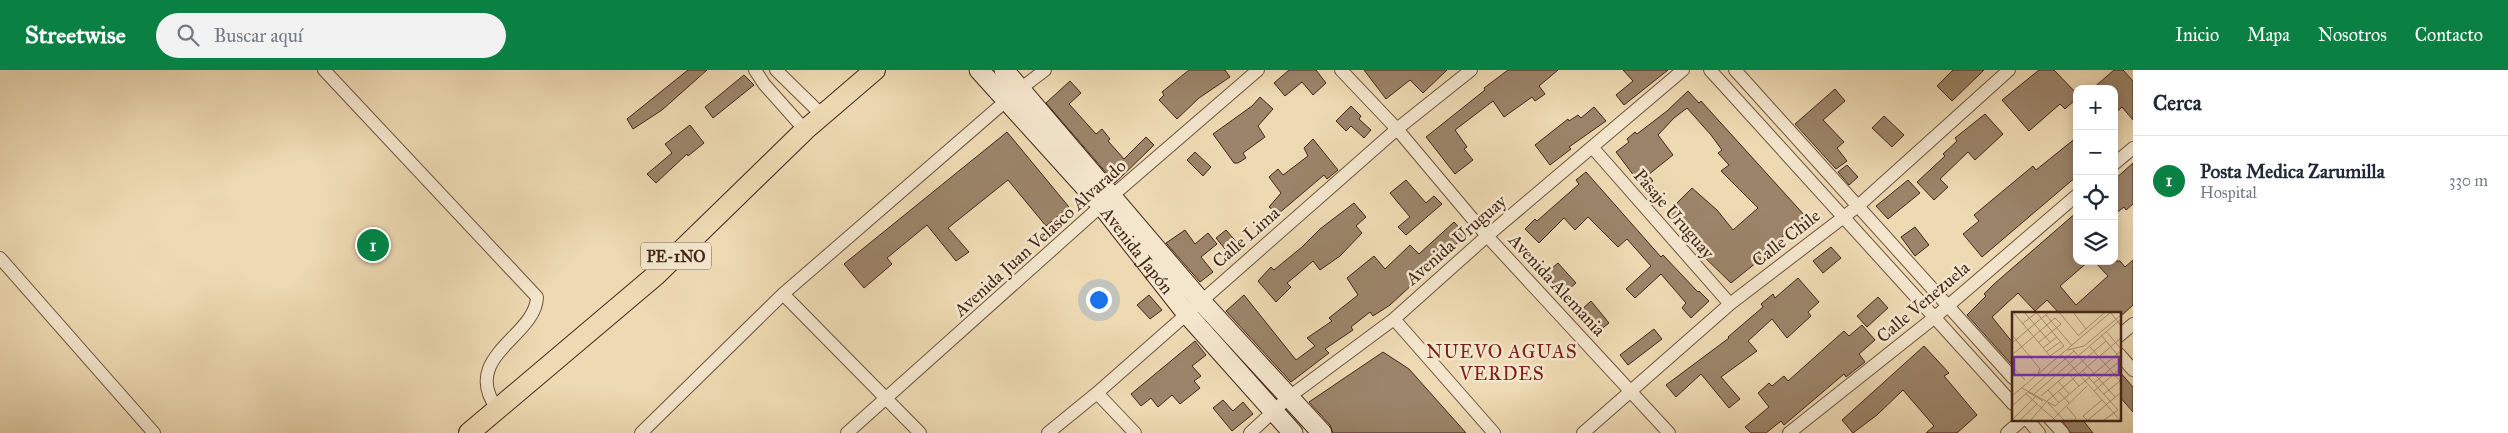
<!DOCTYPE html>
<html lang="es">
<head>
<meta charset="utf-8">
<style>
  body { margin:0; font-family:"IM FELL Great Primer",serif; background:#f2f2f3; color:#1f2937 }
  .controls { position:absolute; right:15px; top:15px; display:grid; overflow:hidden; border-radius:10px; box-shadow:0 2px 12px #0003 }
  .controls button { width:45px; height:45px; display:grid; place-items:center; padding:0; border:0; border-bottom:1px solid #e0e1e3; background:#fff; color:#1f2937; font:25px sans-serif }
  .you { position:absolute; left:1098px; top:229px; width:18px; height:18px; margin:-12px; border:4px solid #fff; border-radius:50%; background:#1a73e8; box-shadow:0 0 0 8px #1a73e833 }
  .badge { display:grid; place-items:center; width:32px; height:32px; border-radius:50%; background:#0b8043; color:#fff; font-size:16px; font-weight:700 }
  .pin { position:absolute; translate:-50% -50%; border:2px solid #fff; box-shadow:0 1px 5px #0006 }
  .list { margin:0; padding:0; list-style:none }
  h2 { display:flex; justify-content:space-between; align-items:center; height:65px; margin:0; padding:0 20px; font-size:21px }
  h2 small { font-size:16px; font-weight:400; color:#747a83 }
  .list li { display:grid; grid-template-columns:32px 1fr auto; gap:15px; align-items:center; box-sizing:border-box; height:90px; padding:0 20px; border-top:1px solid #e0e1e3 }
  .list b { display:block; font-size:19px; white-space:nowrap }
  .list p { margin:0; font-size:16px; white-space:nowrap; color:#747a83 }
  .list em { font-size:16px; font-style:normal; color:#747a83 }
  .icon { flex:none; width:28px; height:28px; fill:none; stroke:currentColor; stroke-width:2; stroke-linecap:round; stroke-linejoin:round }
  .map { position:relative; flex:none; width:2133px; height:363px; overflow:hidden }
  header { display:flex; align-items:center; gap:30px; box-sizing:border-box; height:70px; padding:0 25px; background:#0b8043; color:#fff }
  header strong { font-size:24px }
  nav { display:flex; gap:28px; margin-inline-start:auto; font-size:18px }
  .search { width:350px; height:45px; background:#f2f2f3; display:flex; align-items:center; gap:12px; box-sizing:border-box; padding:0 18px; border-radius:28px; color:#747a83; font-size:19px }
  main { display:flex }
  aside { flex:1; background:#fff }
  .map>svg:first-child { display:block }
  .building { fill:#9b8469; stroke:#432719 }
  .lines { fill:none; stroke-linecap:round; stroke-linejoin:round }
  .street-casing { stroke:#6e543f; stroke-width:14 }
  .secondary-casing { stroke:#432719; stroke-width:21 }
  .primary-casing { stroke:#432719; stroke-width:22 }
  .street { stroke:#f3e6cd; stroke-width:12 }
  .secondary { stroke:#f3e6cd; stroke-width:19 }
  .primary { stroke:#edd9b2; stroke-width:20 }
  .labels { text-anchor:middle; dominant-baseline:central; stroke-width:5; stroke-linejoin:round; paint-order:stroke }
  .shield { fill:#f3e6cd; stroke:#78604f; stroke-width:1 }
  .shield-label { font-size:16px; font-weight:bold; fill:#432719 }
  .street-label { font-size:18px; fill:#432719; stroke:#f3e6cd }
  .neighbourhood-label { font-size:19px; letter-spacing:1px; fill:#7a1f14; stroke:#f3e6cd }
  .inset-road { fill:none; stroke:#a99275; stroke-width:1 }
  .view { fill:#7b2cbf; fill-opacity:0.15; stroke:#7b2cbf; stroke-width:2.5 }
  .inset-edge { fill:none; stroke:#432719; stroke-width:2.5 }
</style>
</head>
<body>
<header>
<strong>Streetwise</strong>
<div class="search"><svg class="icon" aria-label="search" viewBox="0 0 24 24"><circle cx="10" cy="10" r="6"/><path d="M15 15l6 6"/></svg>Buscar aquí</div>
<nav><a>Inicio</a><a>Mapa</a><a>Nosotros</a><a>Contacto</a></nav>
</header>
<main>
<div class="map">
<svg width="2133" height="363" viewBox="0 0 2133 363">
  <rect width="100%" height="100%" fill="#edd9b2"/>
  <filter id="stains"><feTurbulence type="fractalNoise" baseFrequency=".004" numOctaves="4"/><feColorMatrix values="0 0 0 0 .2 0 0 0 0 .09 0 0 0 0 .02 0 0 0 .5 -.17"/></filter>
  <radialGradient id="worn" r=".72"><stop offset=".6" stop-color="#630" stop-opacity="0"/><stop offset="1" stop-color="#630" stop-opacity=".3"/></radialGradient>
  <path class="building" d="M688 0H707L662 40 633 59 627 49Z
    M1189 0H1225L1230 7 1199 28 1177 49 1159 30 1164 25 1162 22Z
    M1289 0H1316L1326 13 1313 25 1302 12 1285 26 1274 13Z
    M1364 0H1447L1423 23 1410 10 1386 29Z
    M1508 0H1558L1539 16 1545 24 1535 31 1532 27 1504 47 1493 31 1455 60 1467 77 1464 79 1473 90 1455 104 1426 67 1485 20 1484 18Z
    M1623 0H1668L1624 35 1616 25 1633 11Z
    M1953 0H1984L1952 31 1937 16Z
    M2039 0H2054L2077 24V28L2065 39 2060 34 2029 61 2002 30Z
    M2114 0H2123L2133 11V50L2122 37 2114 44V19H2092Z
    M744 5 754 15 713 48 705 37Z
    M1070 11 1081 23 1069 34 1096 64 1102 59 1110 69 1108 71 1124 89 1146 67 1154 75 1115 113 1046 33Z
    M1835 19 1845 31 1823 50 1844 72 1837 78 1847 91 1836 99 1795 54Z
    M1688 21 1699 33 1701 31 1806 147 1781 168 1783 170 1772 180 1731 213 1694 177 1685 165 1688 163 1667 143 1692 118 1717 140 1733 160 1758 138 1721 101 1729 95 1718 83 1722 80 1711 65 1687 38 1674 48 1658 65 1673 85 1648 105 1653 111 1644 119 1616 82 1629 72 1627 69 1635 62 1637 64 1667 41Z
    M1260 27 1273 39 1258 56 1265 67 1243 83 1246 88 1238 93H1234L1213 64 1252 36Z
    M1351 36 1361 46 1359 49 1371 60 1364 68 1351 56 1346 61 1336 51Z
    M1594 37 1606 51 1569 77 1571 79 1550 95 1535 75 1568 49 1569 51 1578 45 1581 48Z
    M1985 44 2003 64 1975 90 1968 82 1940 109 1948 117 1934 130 1917 112 1945 86 1943 84 1957 71 1955 68Z
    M1884 46 1904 65 1892 77 1872 58Z
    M690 55 704 73 688 86 687 84 656 113 647 104 672 83 665 74Z
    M1007 62 1069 137 1046 156 1008 110 948 158 969 182 956 191 927 155 887 188 892 194 864 218 844 194Z
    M2077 67V106L1982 187 1963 164 1979 151 1974 145 2033 96 2036 100Z
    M1313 69 1338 100 1327 109 1324 105 1278 144 1269 137 1281 123 1269 107 1278 99 1283 105 1308 86 1304 78Z
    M1195 82 1211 97 1203 106 1187 90Z
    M2133 93V134L2126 140 2124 137 2114 145V110Z
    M1847 95 1858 107 1849 115 1838 102Z
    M1586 102 1661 187 1663 185 1698 222 1699 221 1709 231 1691 248 1682 238 1686 233 1661 204 1635 228 1626 219 1651 196 1627 169 1618 177 1588 147 1575 160 1564 148 1539 173 1525 159 1535 149 1537 151 1579 114 1576 110Z
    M1406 110 1426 133 1434 126 1442 134 1406 165 1398 157 1410 147 1390 123Z
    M1908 110 1920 123 1888 149 1876 136Z
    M1354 133 1366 147 1356 156 1362 163 1340 186 1320 200 1313 191 1298 204 1287 213 1291 217 1276 232 1258 211 1271 197 1274 200 1302 177 1320 159Z
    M2077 142V191H2089L2060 216 2076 235 2108 206 2094 191H2120L2125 197 2133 190V235L2120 247 2119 243H2059L2047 230 2035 241 2018 223 1992 247 2013 273V296L1967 245 1986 226 1984 224 1994 214Z
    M1454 152 1466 165 1390 235 1373 246 1370 242 1351 257 1353 260 1325 279 1329 283 1291 312 1226 241 1244 225 1296 290 1315 276 1307 268 1332 251 1329 248 1358 225 1347 208 1374 186 1385 199 1410 175 1419 184Z
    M1915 157 1929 175 1915 186 1901 167Z
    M1185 160 1195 174 1208 163 1217 174 1201 187 1213 202 1200 212 1166 173Z
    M1226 160 1240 176 1230 185 1216 168Z
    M1831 177 1841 188 1823 203 1813 191Z
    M1558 193 1576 213 1563 224 1545 204Z
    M1798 208 1819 232 1808 242 1811 246 1787 268 1772 249 1748 271 1757 281 1721 307 1740 329 1729 338 1701 304 1676 327 1666 315 1729 268 1728 267 1763 237 1761 234 1773 224 1775 228Z
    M1149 225 1162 240 1150 249 1137 235Z
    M1878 227 1888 238 1867 257 1857 246Z
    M1591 231 1609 253 1599 261 1581 240Z
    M1862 255 1875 270 1859 284 1865 292 1846 307 1844 304 1784 355 1781 351 1766 363H1751L1745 357 1769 337 1758 323 1769 313 1772 316 1784 306 1788 311 1844 261 1849 266Z
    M1654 259 1662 269 1628 295 1620 285Z
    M1195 271 1206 285 1192 296 1201 306 1194 311 1200 318 1180 334 1172 325 1158 337 1151 328 1141 336 1131 324Z
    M1924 276 1949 303 1944 306 1977 345 1957 363H1926L1934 356 1903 320 1877 345 1853 363 1842 350Z
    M1383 282 1409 299 1466 363H1333L1330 355 1309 332Z
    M2119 301 2133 317V342L2119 326Z
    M1223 330 1233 341 1243 332 1253 344 1232 361 1213 338Z
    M2061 349H2082L2093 363H2071Z"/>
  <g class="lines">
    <defs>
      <path id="street" d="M324 0 537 227C536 267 458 287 498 340
        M755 0 764 14 805 60
        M776 0 822 45
        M1341 0 1397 59 1487 166 1669 363
        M1710 0 2013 334
        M1735 0 2013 308
        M1592 77 1730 234
        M2114 94 2133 78
        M0 188 154 363
        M783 224 920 363
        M1394 249 1494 363
        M2119 266 2133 254
        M2119 284 2133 300
        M1097 323 1135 363
        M2027 349 2039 363
        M2050 349 2063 363
        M641 363 783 224 1015 23 1045 0
        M847 363 1112 126 1258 0
        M1048 363 1097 323 1397 59 1471 0
        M1250 363 1289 327 1394 249 1487 166 1683 0
        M1583 363 1730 234 1858 136 2009 0
        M1789 363 1935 247 2077 125
        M2007 363 2023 349"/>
      <g id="secondary">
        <path id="s1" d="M979 0 1102 136 1186 243 1293 363"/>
        <path d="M1004 0 1200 230 1322 363"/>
      </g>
      <path id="primary" d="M469 363 656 205 805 60 875 0"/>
    </defs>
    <use href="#street" class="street-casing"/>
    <use href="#secondary" class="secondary-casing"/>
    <use href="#primary" class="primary-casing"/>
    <use href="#street" class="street"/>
    <use href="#secondary" class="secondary"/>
    <use href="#primary" class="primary"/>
  </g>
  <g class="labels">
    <rect class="shield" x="641" y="172.5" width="70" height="27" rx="4"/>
    <g class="shield-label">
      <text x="676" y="186">PE-1NO</text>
    </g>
    <g class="street-label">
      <text transform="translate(1674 144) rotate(49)">Pasaje Uruguay</text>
      <text transform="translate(1246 167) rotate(-41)">Calle Lima</text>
      <text transform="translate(1040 168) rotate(-42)">Avenida Juan Velasco Alvarado</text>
      <text transform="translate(1786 168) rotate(-38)">Calle Chile</text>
      <text transform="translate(1456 170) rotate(-41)">Avenida Uruguay</text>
      <text stroke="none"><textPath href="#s1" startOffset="240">Avenida Japón</textPath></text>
      <text transform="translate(1557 215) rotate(47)">Avenida Alemania</text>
      <text transform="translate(1923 232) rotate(-40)">Calle Venezuela</text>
    </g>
    <g class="neighbourhood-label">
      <text x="1502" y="281">NUEVO AGUAS<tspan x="1502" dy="22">VERDES</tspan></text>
    </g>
  </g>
  <g transform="translate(2012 242)">
    <rect width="109" height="109" fill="#edd9b2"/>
    <path class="inset-road" d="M1 0 38 44 52 34M12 0 38 30M24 0 52 34M47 0 66 23M61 0 74 17M99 1 109 14M34 3 60 34M10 12 24 1M94 19 109 37M0 23 28 57 26 61M89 23 109 47M66 24 93 0M0 31 37 0M78 35 108 69M31 36 45 25M55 38 72 34 109 3M61 38 103 85M34 40 48 30M49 42 108 108M0 43 43 6 49 12 26 31M0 54 13 68M70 58 106 98 92 108M56 61 67 74M46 69 57 82M82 71 109 48M10 76 43 94 109 39M36 78 47 91M46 79 57 91M82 79 109 56M16 80 31 89M14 82 43 108M22 82 109 7M92 82 108 69M0 84 99 0M29 84 94 29M36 91 52 108M0 94 62 39M55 95 64 106 62 108M0 108 24 84M8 108 25 92M19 108 35 89 109 26M40 108 75 74M75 108 71 104 90 88M76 108 107 82"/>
    <path class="view" d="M2 45H107V63H2Z"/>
    <rect width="109" height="109" class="inset-edge"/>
  </g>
  <rect width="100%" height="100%" filter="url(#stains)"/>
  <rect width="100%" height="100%" fill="url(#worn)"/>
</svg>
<div class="controls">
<button>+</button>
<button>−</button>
<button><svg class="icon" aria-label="locate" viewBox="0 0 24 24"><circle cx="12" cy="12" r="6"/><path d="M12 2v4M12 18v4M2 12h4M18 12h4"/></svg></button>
<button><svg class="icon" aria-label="layers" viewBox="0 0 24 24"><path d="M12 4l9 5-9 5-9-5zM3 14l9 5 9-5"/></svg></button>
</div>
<div class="you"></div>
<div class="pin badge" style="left:373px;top:175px">1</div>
</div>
<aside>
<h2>Cerca<small></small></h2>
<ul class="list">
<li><span class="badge">1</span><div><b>Posta Medica Zarumilla</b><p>Hospital</p></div><em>330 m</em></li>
</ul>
</aside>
</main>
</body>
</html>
